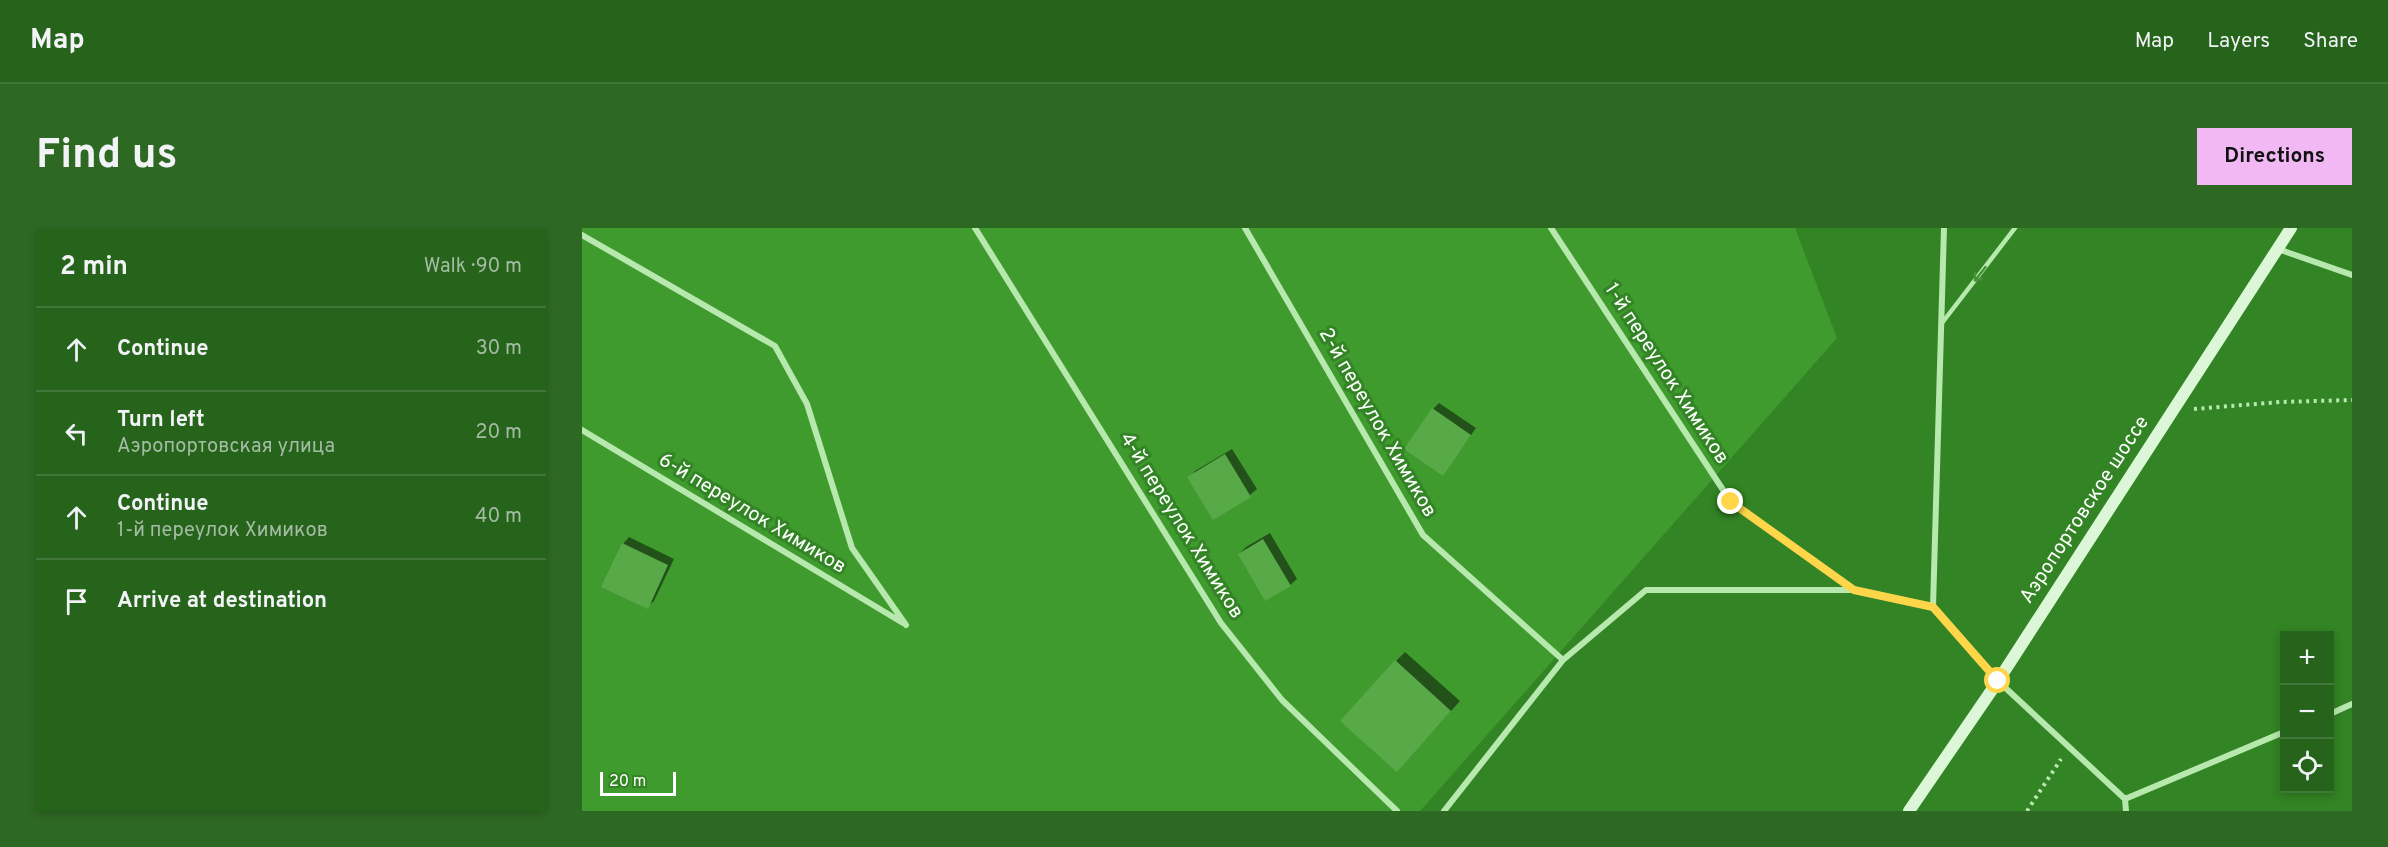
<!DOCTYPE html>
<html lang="en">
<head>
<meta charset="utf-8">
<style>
  body { margin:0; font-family:Overpass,sans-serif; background:#2e6924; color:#f1f3f6 }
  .controls { position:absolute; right:18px; bottom:18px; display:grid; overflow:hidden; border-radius:0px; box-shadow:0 3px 9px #0003 }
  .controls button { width:54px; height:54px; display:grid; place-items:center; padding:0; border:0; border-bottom:2px solid #42773a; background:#26631b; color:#f1f3f6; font:30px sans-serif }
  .scale { position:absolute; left:18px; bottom:15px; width:76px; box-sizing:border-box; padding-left:6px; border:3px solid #fff; border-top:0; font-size:16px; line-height:21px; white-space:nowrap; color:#fff; -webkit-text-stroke:4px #328424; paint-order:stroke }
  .stop { position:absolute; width:18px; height:18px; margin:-14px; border:4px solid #ffd54a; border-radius:50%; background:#fff }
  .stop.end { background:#ffd54a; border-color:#fff; box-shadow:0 2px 6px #0008 }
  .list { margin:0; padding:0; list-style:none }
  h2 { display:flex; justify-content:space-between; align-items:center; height:78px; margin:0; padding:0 24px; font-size:26px }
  h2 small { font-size:20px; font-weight:400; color:#a4bca3 }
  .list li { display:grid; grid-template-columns:39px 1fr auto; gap:18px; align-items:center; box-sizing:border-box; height:84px; padding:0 24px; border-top:2px solid #42773a }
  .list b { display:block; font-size:22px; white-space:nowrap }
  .list p { margin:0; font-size:20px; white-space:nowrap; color:#a4bca3 }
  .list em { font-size:20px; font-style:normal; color:#a4bca3 }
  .icon { flex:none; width:33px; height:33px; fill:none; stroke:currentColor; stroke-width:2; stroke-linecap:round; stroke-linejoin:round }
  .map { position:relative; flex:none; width:1770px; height:583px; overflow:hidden; border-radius:0px }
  header { display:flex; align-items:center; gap:36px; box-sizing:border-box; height:84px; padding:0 30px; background:#26631b; border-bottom:2px solid #42773a }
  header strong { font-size:28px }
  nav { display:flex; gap:33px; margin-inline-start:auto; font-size:21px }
  .intro { display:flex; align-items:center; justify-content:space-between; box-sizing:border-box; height:144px; padding:0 36px }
  h1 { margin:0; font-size:42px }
  .button { padding:15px 27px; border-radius:0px; background:#f1b8f4; color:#111; font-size:21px; font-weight:700 }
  main { display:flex; gap:36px; padding:0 36px }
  aside { flex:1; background:#26631b; border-radius:0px; box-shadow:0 3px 9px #0003 }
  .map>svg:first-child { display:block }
  .green { fill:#409b2f }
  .shadow { fill:#0007 }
  .building { fill:#58aa48 }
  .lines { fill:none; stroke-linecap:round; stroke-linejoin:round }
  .path { stroke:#b7e8ad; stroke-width:4; stroke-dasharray:3 4.5; stroke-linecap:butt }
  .lane { stroke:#b7e8ad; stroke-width:4.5 }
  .street { stroke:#b7e8ad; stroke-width:6 }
  .secondary { stroke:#dcf7d7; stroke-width:12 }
  .oneway { stroke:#469339 }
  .route { stroke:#ffd54a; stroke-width:8 }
  .labels { text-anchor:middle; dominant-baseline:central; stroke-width:6; stroke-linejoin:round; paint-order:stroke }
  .street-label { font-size:20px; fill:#fff; stroke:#328424 }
</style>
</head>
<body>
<header>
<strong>Map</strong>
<nav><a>Map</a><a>Layers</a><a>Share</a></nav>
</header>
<div class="intro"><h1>Find us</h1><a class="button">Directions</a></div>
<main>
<aside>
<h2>2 min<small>Walk · 90 m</small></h2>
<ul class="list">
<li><svg class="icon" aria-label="ahead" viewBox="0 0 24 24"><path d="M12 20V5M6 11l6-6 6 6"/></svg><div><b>Continue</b></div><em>30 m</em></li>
<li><svg class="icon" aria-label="left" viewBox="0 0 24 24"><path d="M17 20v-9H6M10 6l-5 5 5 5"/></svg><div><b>Turn left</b><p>Аэропортовская улица</p></div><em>20 m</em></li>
<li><svg class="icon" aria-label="ahead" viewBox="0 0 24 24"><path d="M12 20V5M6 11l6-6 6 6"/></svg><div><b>Continue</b><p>1-й переулок Химиков</p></div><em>40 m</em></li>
<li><svg class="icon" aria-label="arrive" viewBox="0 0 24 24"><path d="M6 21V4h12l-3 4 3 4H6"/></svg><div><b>Arrive at destination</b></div></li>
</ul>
</aside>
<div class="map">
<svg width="1770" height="583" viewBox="0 0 1770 583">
  <rect width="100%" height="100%" fill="#328424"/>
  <path class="green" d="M0 0H1213L1255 110 838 583H0Z"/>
  <path class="shadow" d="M857 175 894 200 861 246 851 181Z
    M650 221 675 261 668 267 631 290 607 250 613 243Z
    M688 305 715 351 708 357 657 326 664 319Z
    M47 309 92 331 72 373 65 379 41 316Z
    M823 424 878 473 824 533 814 433Z"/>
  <path class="building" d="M850 180 889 207 861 248 822 221Z
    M643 226 669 269 631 292 605 249Z
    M681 311 709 358 683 373 656 326Z
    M40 315 86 337 66 381 19 359Z
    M813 432 869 483 815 544 758 493Z"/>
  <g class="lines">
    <path class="path" d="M1612 181 1698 174 1770 172
      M1445 583 1479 531"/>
    <path class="lane" d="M1360 95 1433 0"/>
    <path class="street" d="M393 0 639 395 700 472 815 583
      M663 0 841 307 981 432
      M969 0 1149 274 1272 362
      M1362 0 1351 379 1416 453 1543 571 1702 504
      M0 7 193 118 225 176 270 320 324 397
      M1696 21 1770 47
      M0 202 321 395
      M1748 486 1770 476
      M1543 571 1544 583
      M862 583 981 432 1064 362H1272L1351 379"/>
    <path class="secondary" d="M1327 583 1416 453 1709 0"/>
  </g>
  <defs><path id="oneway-shaft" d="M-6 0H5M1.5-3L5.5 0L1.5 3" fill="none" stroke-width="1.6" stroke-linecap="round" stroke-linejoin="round" transform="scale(1.5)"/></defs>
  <use class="oneway" href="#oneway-shaft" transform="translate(1398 46) rotate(128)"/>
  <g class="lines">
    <path class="route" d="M1149 274 1272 362 1351 379 1416 453"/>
  </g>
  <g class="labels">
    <g class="street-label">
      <text transform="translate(1084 146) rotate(57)">1-й переулок Химиков</text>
      <text transform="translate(795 195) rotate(60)">2-й переулок Химиков</text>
      <text transform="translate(1503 282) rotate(-57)">Аэропортовское шоссе</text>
      <text transform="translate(170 286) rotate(31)">6-й переулок Химиков</text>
      <text transform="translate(599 298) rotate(58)">4-й переулок Химиков</text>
    </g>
  </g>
</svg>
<div class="controls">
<button>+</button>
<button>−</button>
<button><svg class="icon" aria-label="locate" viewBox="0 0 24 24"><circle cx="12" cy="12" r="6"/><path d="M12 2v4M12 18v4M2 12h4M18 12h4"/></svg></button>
</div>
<div class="scale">20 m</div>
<div class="stop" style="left:1416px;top:453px"></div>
<div class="stop end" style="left:1149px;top:274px"></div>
</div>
</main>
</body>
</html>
